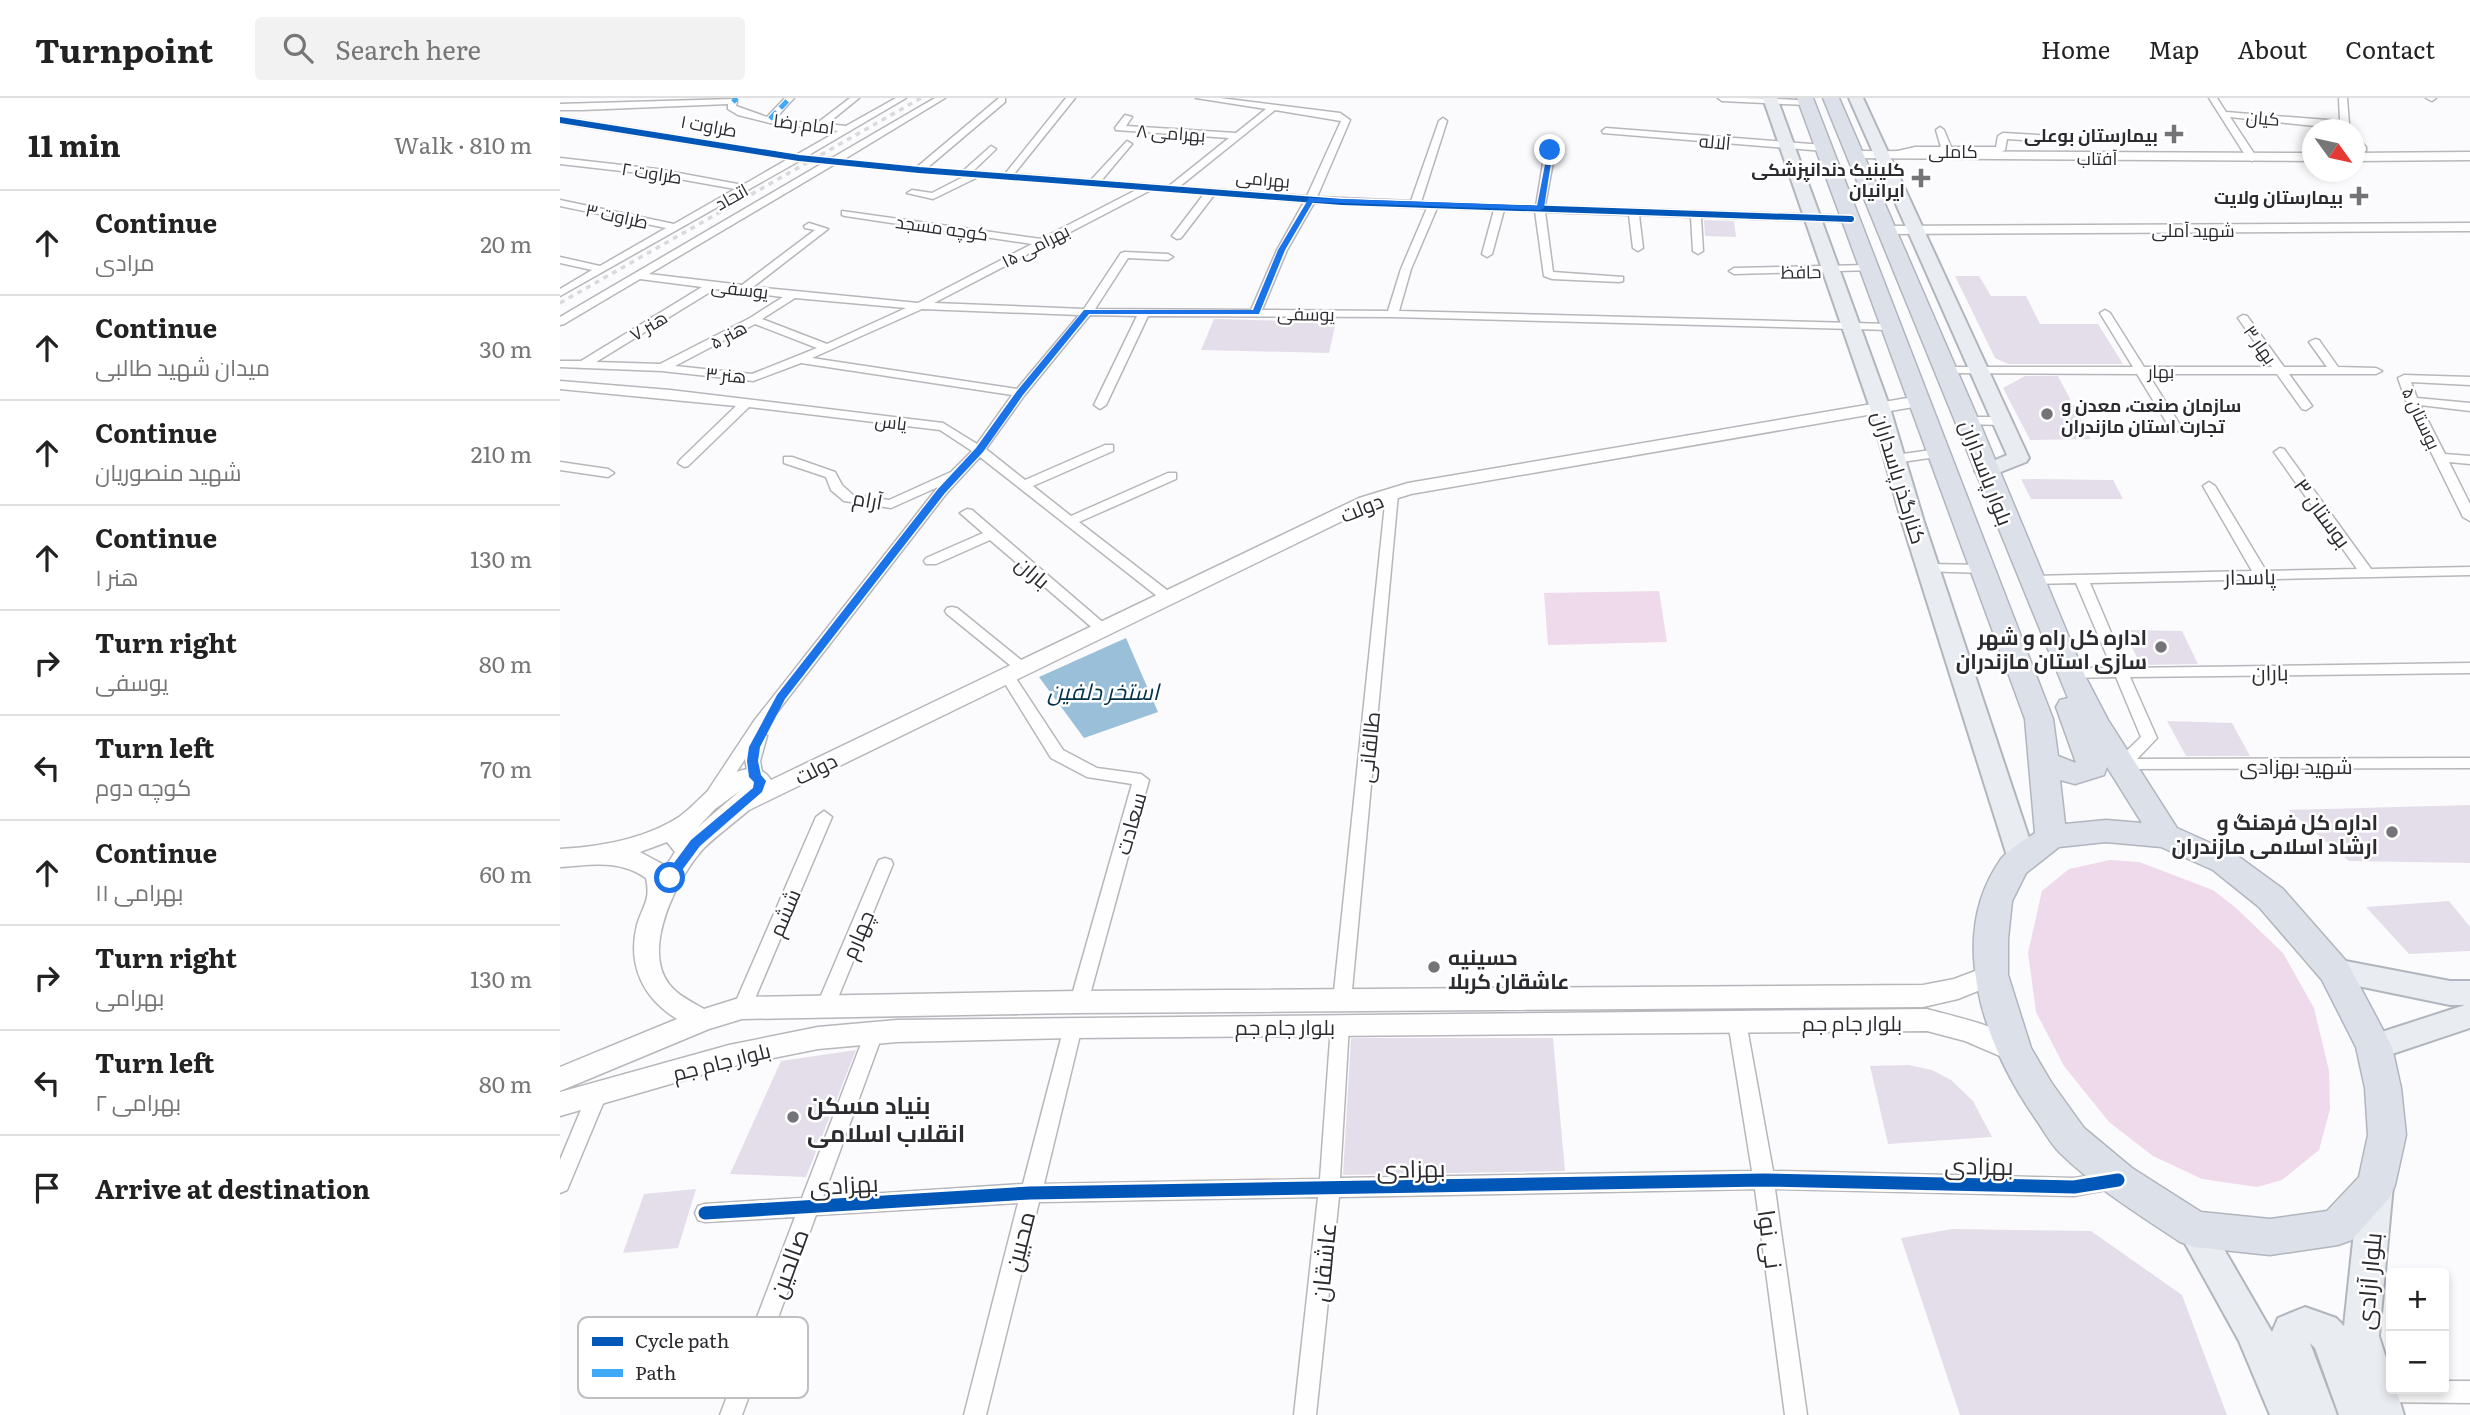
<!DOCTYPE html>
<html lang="en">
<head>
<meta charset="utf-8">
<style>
  body { margin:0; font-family:Literata,Cairo,serif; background:#f2f2f2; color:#222 }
  .controls { position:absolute; right:21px; bottom:21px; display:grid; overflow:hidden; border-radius:7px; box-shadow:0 4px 10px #0003 }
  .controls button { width:63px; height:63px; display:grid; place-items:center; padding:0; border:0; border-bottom:2px solid #e0e0e0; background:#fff; color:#222; font:35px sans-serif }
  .compass { position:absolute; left:1742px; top:21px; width:63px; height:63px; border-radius:50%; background:#fff; box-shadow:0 4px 10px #0003; rotate:123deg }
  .stop { position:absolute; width:21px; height:21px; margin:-16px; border:5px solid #1a73e8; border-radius:50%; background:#fff }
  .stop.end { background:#1a73e8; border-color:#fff; box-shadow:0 2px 7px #0008 }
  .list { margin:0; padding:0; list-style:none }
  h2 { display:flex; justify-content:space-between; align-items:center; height:91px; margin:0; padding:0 28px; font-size:30px }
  h2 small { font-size:23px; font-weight:400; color:#767676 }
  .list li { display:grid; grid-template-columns:46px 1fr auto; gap:21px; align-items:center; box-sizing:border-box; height:105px; padding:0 28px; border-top:2px solid #e0e0e0 }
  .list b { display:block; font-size:26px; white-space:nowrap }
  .list p { margin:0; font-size:23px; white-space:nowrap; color:#767676 }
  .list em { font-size:23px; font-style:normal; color:#767676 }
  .icon { flex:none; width:38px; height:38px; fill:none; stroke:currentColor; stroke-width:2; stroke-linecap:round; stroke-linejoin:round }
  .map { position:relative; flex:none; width:1910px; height:1317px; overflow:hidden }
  header { display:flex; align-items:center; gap:42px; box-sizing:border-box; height:98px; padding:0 35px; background:#fff; border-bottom:2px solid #e0e0e0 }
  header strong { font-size:33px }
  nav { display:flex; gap:38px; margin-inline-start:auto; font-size:24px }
  .search { width:490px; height:63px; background:#f2f2f2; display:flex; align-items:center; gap:18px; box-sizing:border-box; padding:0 24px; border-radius:7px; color:#767676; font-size:26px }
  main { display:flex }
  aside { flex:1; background:#fff }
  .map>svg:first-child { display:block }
  .green { fill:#eedaea }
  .water { fill:#9abfd8 }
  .building { fill:#e4deea }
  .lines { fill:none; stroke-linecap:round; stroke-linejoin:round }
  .street-casing { stroke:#b7b7bb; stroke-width:3 }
  .secondary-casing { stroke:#b7b7bb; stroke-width:3 }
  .primary-casing { stroke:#b0b5be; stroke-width:4 }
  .highway-casing { stroke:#b0b5be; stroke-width:3 }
  .street { fill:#fefeff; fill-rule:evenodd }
  .secondary { fill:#fefeff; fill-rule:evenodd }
  .primary { fill:#e9ecf1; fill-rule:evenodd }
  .highway { fill:#dce0e8; fill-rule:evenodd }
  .rail { stroke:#dadada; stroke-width:3.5; stroke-dasharray:5 5; stroke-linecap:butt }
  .quiet { stroke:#3fa9f5; stroke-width:5; stroke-dasharray:10 5; stroke-linecap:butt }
  .cycleway-far1-casing { stroke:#fff; stroke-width:9 }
  .cycleway-casing { stroke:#fff; stroke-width:18 }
  .cycleway-far1 { stroke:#0057b8; stroke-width:6 }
  .cycleway { stroke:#0057b8; stroke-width:13 }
  .route { fill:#1a73e8 }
  .poi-dot { fill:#747478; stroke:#fff; stroke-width:2.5 }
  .labels { text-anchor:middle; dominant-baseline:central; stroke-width:5; stroke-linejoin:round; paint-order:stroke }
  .far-street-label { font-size:18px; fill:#2b2b30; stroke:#fff }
  .far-poi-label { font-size:18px; font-weight:bold; fill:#2b2b30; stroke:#fff; text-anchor:end }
  .street-label { font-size:21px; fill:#2b2b30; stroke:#fff }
  .poi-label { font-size:21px; font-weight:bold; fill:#2b2b30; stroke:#fff; text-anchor:end }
  .water-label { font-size:23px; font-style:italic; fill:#033149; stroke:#fff }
  .near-poi-label { font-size:24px; font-weight:bold; fill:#2b2b30; stroke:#fff; text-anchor:start }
  .near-street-label { font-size:24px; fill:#2b2b30; stroke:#fff }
  .key { fill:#fff; stroke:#bfbfc1; stroke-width:2 }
  .key-label { font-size:19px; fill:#2b2b30 }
</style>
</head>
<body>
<header>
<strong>Turnpoint</strong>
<div class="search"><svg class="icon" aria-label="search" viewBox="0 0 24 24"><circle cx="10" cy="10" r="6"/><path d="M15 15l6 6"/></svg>Search here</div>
<nav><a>Home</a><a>Map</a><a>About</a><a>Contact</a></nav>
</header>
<main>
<aside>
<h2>11 min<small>Walk · 810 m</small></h2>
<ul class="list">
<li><svg class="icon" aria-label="ahead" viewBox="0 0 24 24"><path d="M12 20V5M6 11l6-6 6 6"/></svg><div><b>Continue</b><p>مرادی</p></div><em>20 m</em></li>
<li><svg class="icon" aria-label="ahead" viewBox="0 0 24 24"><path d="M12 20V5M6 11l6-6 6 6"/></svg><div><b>Continue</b><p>میدان شهید طالبی</p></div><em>30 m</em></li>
<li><svg class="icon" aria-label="ahead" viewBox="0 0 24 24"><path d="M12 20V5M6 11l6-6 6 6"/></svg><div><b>Continue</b><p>شهید منصوریان</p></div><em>210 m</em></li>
<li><svg class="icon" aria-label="ahead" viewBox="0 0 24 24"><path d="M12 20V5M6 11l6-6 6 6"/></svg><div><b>Continue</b><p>هنر ۱</p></div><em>130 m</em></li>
<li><svg class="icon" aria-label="right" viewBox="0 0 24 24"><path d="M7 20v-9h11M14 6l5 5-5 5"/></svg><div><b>Turn right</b><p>یوسفی</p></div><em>80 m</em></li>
<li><svg class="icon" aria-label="left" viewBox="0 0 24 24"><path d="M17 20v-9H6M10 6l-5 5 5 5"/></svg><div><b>Turn left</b><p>کوچه دوم</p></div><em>70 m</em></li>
<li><svg class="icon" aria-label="ahead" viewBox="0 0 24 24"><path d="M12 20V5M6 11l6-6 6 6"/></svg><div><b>Continue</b><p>بهرامی ۱۱</p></div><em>60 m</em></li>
<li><svg class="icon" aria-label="right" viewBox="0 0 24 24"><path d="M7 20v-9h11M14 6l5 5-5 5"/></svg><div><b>Turn right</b><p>بهرامی</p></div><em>130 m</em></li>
<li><svg class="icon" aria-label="left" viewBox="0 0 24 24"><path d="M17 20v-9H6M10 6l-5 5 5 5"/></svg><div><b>Turn left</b><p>بهرامی ۲</p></div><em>80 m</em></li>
<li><svg class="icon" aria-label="arrive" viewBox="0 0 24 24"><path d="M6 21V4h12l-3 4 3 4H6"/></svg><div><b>Arrive at destination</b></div></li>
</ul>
</aside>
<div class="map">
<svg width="1910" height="1317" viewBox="0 0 1910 1317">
  <rect width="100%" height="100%" fill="#fbfbfe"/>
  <path class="green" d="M1099 493 1107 544 988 547 984 495Z
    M1550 762 1579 764 1653 792 1676 810 1723 855 1754 910 1769 973 1770 1011 1759 1052 1722 1082 1697 1089 1642 1081 1593 1058 1549 1024 1504 968 1476 914 1468 855 1482 793 1509 771Z"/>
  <path class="water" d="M566 540 598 614 524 640 479 579Z"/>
  <path class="building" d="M1144 122 1174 123 1176 139 1145 138Z
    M1395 178H1419L1431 198H1466L1480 226H1538L1563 266H1448L1435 260Z
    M654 221 776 224 769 255 641 252Z
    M1465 278H1498L1531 341 1470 342 1443 290Z
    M1461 381 1553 382 1563 401H1471Z
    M1563 532 1622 533 1638 566 1581 567Z
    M1607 623 1672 625 1690 658H1626Z
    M1910 707V765L1789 763 1728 712Z
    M1889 803 1910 829V853L1849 856 1806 809Z
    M791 940H993L1005 1073 783 1077Z
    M296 952 246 1079 170 1076 221 963Z
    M1348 967 1372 972 1391 982 1413 1003 1432 1039 1328 1046 1310 968Z
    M136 1091 118 1150 63 1155 84 1096Z
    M1392 1131 1531 1133 1622 1197 1667 1317H1400L1341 1140Z"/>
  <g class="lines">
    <defs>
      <path id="street" d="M225 0H234L215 21 256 26 290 0H299L267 26 286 28 336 0H346L247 58 272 60 375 0H385L283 62 357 69 439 0H445V4L367 70 403 73 431 48 436 51 434 53 413 73 445 76 506 0H515L454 76 531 82 567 43 572 46 541 83 609 88 669 40 556 32 555 30 565 17 572 19 566 28 676 35 706 11 636 0H660L780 15 790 22 757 99 851 103 879 23 883 20 887 23 861 104 976 108 985 53 990 50 995 53 985 108 1291 118 1296 121 1291 124 1141 119 1143 153 1138 156 1133 153 1131 119 1079 117 1083 150 1078 153 1073 150 1069 117 985 114 993 174 1063 179V183L1059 184 992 181 984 178 975 113 944 112 932 156 927 159 922 156 934 112 877 110 851 171 839 213 1330 226 1336 229 1330 232 833 219 588 218 546 307 540 311 534 307 577 218 530 217 464 298 426 351 465 382 545 347H553V353L473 388 511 418 608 375H616V381L519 424 612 496 614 499 612 502H602L420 359 386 396 204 631 202 634 207 638 200 663 203 679 201 683H189L185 661 159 701 153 703 145 697 194 623 378 389 331 410 284 403 271 392 266 379 224 365V359H232L275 374 282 387 293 397 329 402 391 374 412 353 380 332 189 309 128 368 124 369 118 365 120 362 176 308 0 291V283L110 292 383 325 417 346 452 297 241 265 193 283 102 273 0 269V263H21L142 189 80 181 4 226 0 227V219L263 65 239 63 0 198V191L32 172 0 165V159L40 168 106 130 0 108V102L114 126 175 91 97 77 0 66V60L97 71 183 87 228 61 0 25V19L236 57 278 33 210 25 178 17 168 11V6L22 12H0V6L173 1 177 4 176 8 207 19ZM715 12 781 23 747 98 619 89ZM275 66 405 78 372 95 352 92 347 95 373 101 418 79 578 91 481 141 282 113V117L285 118 472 146 358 205 193 189 268 131 249 125 244 128 245 130 255 132 182 187 89 176ZM591 92 644 96 612 138 617 141 621 140 654 97 744 104 717 152 691 212 535 211 568 160 608 162 613 159 608 156 565 154 561 155 524 211 374 205ZM754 105 867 110 841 171 828 213 702 212 727 152ZM155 191 223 199 190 220 100 266 36 264ZM235 200 346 210 267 246 202 221ZM362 211 519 217 457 291 252 260ZM195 226 257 250 192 276 115 268Z
        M1158 0C1177 0 1237 0 1251 4L1247 7 1162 3Z
        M1649 0H1657L1666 14 1780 23 1779 0H1787L1789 26 1793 32 1670 19 1697 60 1692 63 1687 60Z
        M1866 0H1876L1872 3Z
        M1380 29 1384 32 1391 49H1436L1438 38 1443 35 1495 38 1500 41 1495 44 1447 41 1445 52 1440 55H1355L1330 59 1325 56 1355 49H1381L1376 32Z
        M1046 30 1264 47 1269 50 1264 53 1043 35 1042 33Z
        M1794 36 1806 49V53H1800L1794 46Z
        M1309 167 1314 170 1313 172 1174 176 1169 173 1174 170Z
        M1545 212 1550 215 1584 269H1712L1678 220 1683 217 1687 218 1724 269H1767L1749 244 1755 241 1759 242 1778 269 1816 270 1822 273 1816 276H1729L1752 308 1746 312 1742 311 1717 276H1588L1622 330 1616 334 1610 330 1577 276 1385 275 1379 272 1385 269H1573L1540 215Z
        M1844 277 1910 279V287L1851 284 1857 300 1910 305V313L1860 307 1885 356 1910 358V366L1889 364 1910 406V423L1903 419 1846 303 1838 280Z
        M1408 319H1442L1448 323 1442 327 1404 326V320Z
        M1720 350 1724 351 1811 471 1910 469V477L1530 485 1566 570 1910 565V575L1570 579 1597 640 1577 661 1910 660V670L1561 671 1553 666 1581 639 1556 579 1510 580 1503 575 1510 570H1552L1516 485 1471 486 1464 482 1471 478 1692 473 1643 388 1649 384 1655 388 1706 473 1797 471 1714 354Z
        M1379 351 1383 352V358L1335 365 1329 361 1335 357Z
        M0 364 48 371 54 375 48 379 0 372Z
        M832 392 838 396 791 903 789 908 782 910 775 908 773 903 826 396Z
        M407 411 412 412 546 527 548 530 546 533H536L430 442 376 466H366L364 463 366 460 423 435 400 415Z
        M1368 466 1422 467 1429 471 1422 475 1363 473 1361 470Z
        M392 509 397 510 466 566 468 569 466 572H456L387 516 385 513 387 510Z
        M446 571 451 573 503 652 537 670 581 676 589 682 528 904 526 909 519 911 512 909 510 904 572 686 527 679 491 660 439 576Z
        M264 713 272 719 191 910 189 915 182 917 175 915 173 910 256 719Z
        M325 760 331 762 333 766 275 907 273 912 266 914 259 912 257 907 317 766 319 762Z
        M1177 916 1184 919 1186 924 1213 1073 1514 1080 1555 1074 1562 1077 1565 1083 1562 1089 1514 1098 1215 1091 1247 1317H1225L1195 1091 779 1099 756 1317H734L758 1099 479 1104 426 1317H404L458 1105 256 1117 182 1317H160L235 1119 145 1124 138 1122 135 1115 138 1108 145 1106 242 1100 307 930 314 927 321 930 323 935 263 1099 463 1086 504 929 506 924 513 921 520 924 522 929 484 1086 760 1081 771 927 773 922 780 919 787 922 789 927 780 1080 1192 1073 1168 924 1170 919Z
        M37 988 44 990 47 996 7 1092 0 1095V1062L30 990Z
        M1818 1282H1831V1291H1884V1283H1910V1305L1818 1304 1810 1301 1807 1293 1810 1285Z"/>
      <path id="secondary" d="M1294 53 1752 55V63L1289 60 1287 57Z
        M1910 54V62L1794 63V55Z
        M1910 125V133L1326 136 1319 132 1326 128Z
        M1359 298 1368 303 1365 307 851 396 813 408 189 712C174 725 157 737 143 751 118 779 81 850 109 886 117 897 132 904 144 911L182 899 519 893 1363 887 1394 881 1431 867 1440 870 1444 877 1440 884 1398 901 1363 909 519 915 182 921 149 931 0 993V969L117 921C83 900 67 867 77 827 83 806 91 803 86 780 58 761 32 767 0 769V751C39 749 85 741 119 719 140 704 155 679 183 672 195 669 205 672 211 682L799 400 848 385ZM181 692 138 729 155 711ZM107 744 115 754 106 768 80 754Z
        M1367 911C1391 918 1457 931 1468 953L1464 961 1454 964 1405 943 1367 933 513 940 337 944 258 951 169 969 0 1018V994L169 947 258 929 337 922Z"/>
      <path id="primary" d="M1203 0H1217L1330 310 1364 424 1476 761 1472 768 1462 771 1452 768 1448 761 1342 424 1310 310Z
        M1289 0H1303L1469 360 1466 364 1433 377H1419L1415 373 1419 369 1447 357Z
        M1775 861 1890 883H1910V930L1814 962 1803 958 1798 949 1803 940 1905 907H1890L1764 881 1760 873 1764 865Z
        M1816 1072 1828 1076 1833 1087 1819 1238 1831 1276V1291H1836L1844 1317H1779L1755 1250 1750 1245 1777 1317H1710L1679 1243 1617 1131 1622 1120 1634 1115 1646 1120 1712 1234 1718 1220 1745 1209 1776 1220 1784 1228 1799 1087 1804 1076Z"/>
      <path id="highway" d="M1237 0H1253L1493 621 1498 658 1516 665 1496 609 1500 602 1508 600 1263 0H1279L1419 323 1526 580 1548 622 1617 730 1675 756 1723 791 1787 864 1832 949 1841 990 1846 1037 1835 1087 1830 1099 1792 1142 1778 1147 1710 1157 1634 1149 1620 1144C1578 1116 1536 1090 1500 1055 1490 1045 1483 1031 1475 1020 1425 948 1385 840 1441 761 1449 751 1464 742 1475 735L1465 621ZM1547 669 1582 725 1546 722 1505 726 1500 682 1515 686 1544 677ZM1546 744 1601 749 1653 772 1699 809 1762 882 1796 949 1805 990 1808 1037 1799 1079 1767 1113 1710 1121 1641 1114 1572 1070 1524 1030 1491 984 1471 950 1448 877V841L1452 803 1466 775 1499 749Z"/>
    </defs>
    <use href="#street" class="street-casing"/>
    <use href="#secondary" class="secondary-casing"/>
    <use href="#primary" class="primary-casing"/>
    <use href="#highway" class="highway-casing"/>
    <use href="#street" class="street"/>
    <use href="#secondary" class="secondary"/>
    <use href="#primary" class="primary"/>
    <use href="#highway" class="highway"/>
    <path class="rail" d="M0 205 361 0"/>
    <path class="quiet" d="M173 4 177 0
      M210 21 230 0"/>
    <defs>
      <path id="cycleway-far1" d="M0 22 239 60 359 72 782 104 1291 121"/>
      <path id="cycleway" d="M145 1115 470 1095 1204 1082 1514 1089 1558 1082"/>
    </defs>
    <use href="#cycleway-far1" class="cycleway-far1-casing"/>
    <use href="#cycleway" class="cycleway-casing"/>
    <use href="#cycleway-far1" class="cycleway-far1"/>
    <use href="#cycleway" class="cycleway"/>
  </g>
  <path class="route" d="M988 51 993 52 984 110 980 112 753 104 725 152 699 216H529L463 297 423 354 385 395 225 601 200 649 198 663 201 677 206 683 202 694 140 748 114 783H105V777L131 742 193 690 194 684 189 679 187 663 189 649 217 597 378 391 416 350 457 293 524 212H693L718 152 749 100 977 108Z"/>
  <g class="poi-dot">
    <path d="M1610.5 25.5h7v7h7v7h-7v7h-7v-7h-7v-7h7z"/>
    <path d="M1357.5 69.5h7v7h7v7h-7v7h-7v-7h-7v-7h7z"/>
    <path d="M1795.5 87.5h7v7h7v7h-7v7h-7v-7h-7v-7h7z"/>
    <circle cx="1487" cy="316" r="7"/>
    <circle cx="1601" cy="549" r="7"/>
    <circle cx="1832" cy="734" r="7"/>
    <circle cx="874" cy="869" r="7"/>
    <circle cx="233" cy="1019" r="7"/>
  </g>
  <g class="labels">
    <g class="far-street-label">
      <text transform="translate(1703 19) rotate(5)">کیان</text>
      <text transform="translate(244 25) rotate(7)">امام رضا</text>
      <text transform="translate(149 27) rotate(10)">طراوت ۱</text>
      <text transform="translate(611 34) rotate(4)">بهرامی ۸</text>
      <text transform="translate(1155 43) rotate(5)">آلاله</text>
      <text x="1393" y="52">کاملی</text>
      <text x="1537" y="59">آفتاب</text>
      <text transform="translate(92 74) rotate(9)">طراوت ۲</text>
      <text transform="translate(703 80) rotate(5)">بهرامی</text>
      <text transform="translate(171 98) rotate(-29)">اتحاد</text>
      <text transform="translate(57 117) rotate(12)">طراوت ۳</text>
      <text transform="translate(382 129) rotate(8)">کوچه مسجد</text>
      <text x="1633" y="131">شهید آملی</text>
      <text transform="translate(475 147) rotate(-27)">بهرامی ۱۵</text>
      <text transform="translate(1241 173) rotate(-1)">حافظ</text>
      <text transform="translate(180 190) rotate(7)">یوسفی</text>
      <text transform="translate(746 215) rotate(1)">یوسفی</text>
      <text transform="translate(88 227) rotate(-31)">هنر ۷</text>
      <text transform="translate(168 236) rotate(-28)">هنر ۵</text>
      <text transform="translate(1701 246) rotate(55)">بهار ۳</text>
      <text x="1601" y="272">بهار</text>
      <text transform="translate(166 276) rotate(5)">هنر ۳</text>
      <text transform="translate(1862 320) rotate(65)">بوستان ۵</text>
      <text transform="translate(331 323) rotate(7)">یاس</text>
    </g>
    <g class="far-poi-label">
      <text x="1598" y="36">بیمارستان بوعلی</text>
      <text x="1345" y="70">کلینیک دندانپزشکی<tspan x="1345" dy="21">ایرانیان</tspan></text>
      <text x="1783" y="98">بیمارستان ولایت</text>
      <text x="1501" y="306" text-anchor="start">سازمان صنعت، معدن و<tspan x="1501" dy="21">تجارت استان مازندران</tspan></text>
    </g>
    <g class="street-label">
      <text transform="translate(1428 374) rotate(69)">بلوار پاسداران</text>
      <text transform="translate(1341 379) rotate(73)">کنارگذر پاسداران</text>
      <text transform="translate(308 400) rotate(10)">آرام</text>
      <text transform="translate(801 408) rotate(-22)">دولت</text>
      <text transform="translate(1764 414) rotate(54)">بوستان ۳</text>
      <text transform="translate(474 473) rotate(41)">باران</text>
      <text transform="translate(1690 477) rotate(-1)">پاسدار</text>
      <text transform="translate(1710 573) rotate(-1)">باران</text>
      <text transform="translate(807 649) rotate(-84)">طالقانی</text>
      <text x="1736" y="666">شهید بهزادی</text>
      <text transform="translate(255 669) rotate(-27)">دولت</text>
      <text transform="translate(569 725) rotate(-74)">سعادت</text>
      <text transform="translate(223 814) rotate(-67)">ششم</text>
      <text transform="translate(296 836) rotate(-67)">چهارم</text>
      <text x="1292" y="923">بلوار جام جم</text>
      <text x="725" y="927">بلوار جام جم</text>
      <text transform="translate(161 962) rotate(-14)">بلوار جام جم</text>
    </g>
    <g class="poi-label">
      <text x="1587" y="537">اداره کل راه و شهر<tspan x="1587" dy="24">سازی استان مازندران</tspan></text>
      <text x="1818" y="722">اداره کل فرهنگ و<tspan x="1818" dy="24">ارشاد اسلامی مازندران</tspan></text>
      <text x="888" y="857" text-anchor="start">حسینیه<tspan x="888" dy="24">عاشقان کربلا</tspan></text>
    </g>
    <g class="water-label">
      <text x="543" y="592">استخر دلفین</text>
    </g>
    <g class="near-poi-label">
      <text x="247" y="1005">بنیاد مسکن<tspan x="247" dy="28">انقلاب اسلامی</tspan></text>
    </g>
    <g class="near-street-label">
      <text transform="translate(1419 1066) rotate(1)">بهزادی</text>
      <text transform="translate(851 1069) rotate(-1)">بهزادی</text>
      <text transform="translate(284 1085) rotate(-3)">بهزادی</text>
      <text transform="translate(1212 1141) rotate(82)">نی نوا</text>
      <text transform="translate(458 1143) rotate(-76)">محبین</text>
      <text transform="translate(762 1164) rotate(-84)">عاشقان</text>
      <text transform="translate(227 1165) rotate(-70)">صالحین</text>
      <text transform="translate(1807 1183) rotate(-85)">بلوار آزادی</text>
    </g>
  </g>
  <rect x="18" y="1219" width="230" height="81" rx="10" class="key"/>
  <rect x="32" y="1239" width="31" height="9" fill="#0057b8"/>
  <rect x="32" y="1271" width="31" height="8" fill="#3fa9f5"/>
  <g class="key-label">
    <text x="75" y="1250">Cycle path</text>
    <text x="75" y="1282">Path</text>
  </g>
</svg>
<div class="controls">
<button>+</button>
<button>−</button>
</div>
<svg class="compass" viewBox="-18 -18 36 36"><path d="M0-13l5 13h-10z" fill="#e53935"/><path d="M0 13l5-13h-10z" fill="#767676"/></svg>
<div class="stop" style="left:110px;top:780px"></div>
<div class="stop end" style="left:990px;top:52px"></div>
</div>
</main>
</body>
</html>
